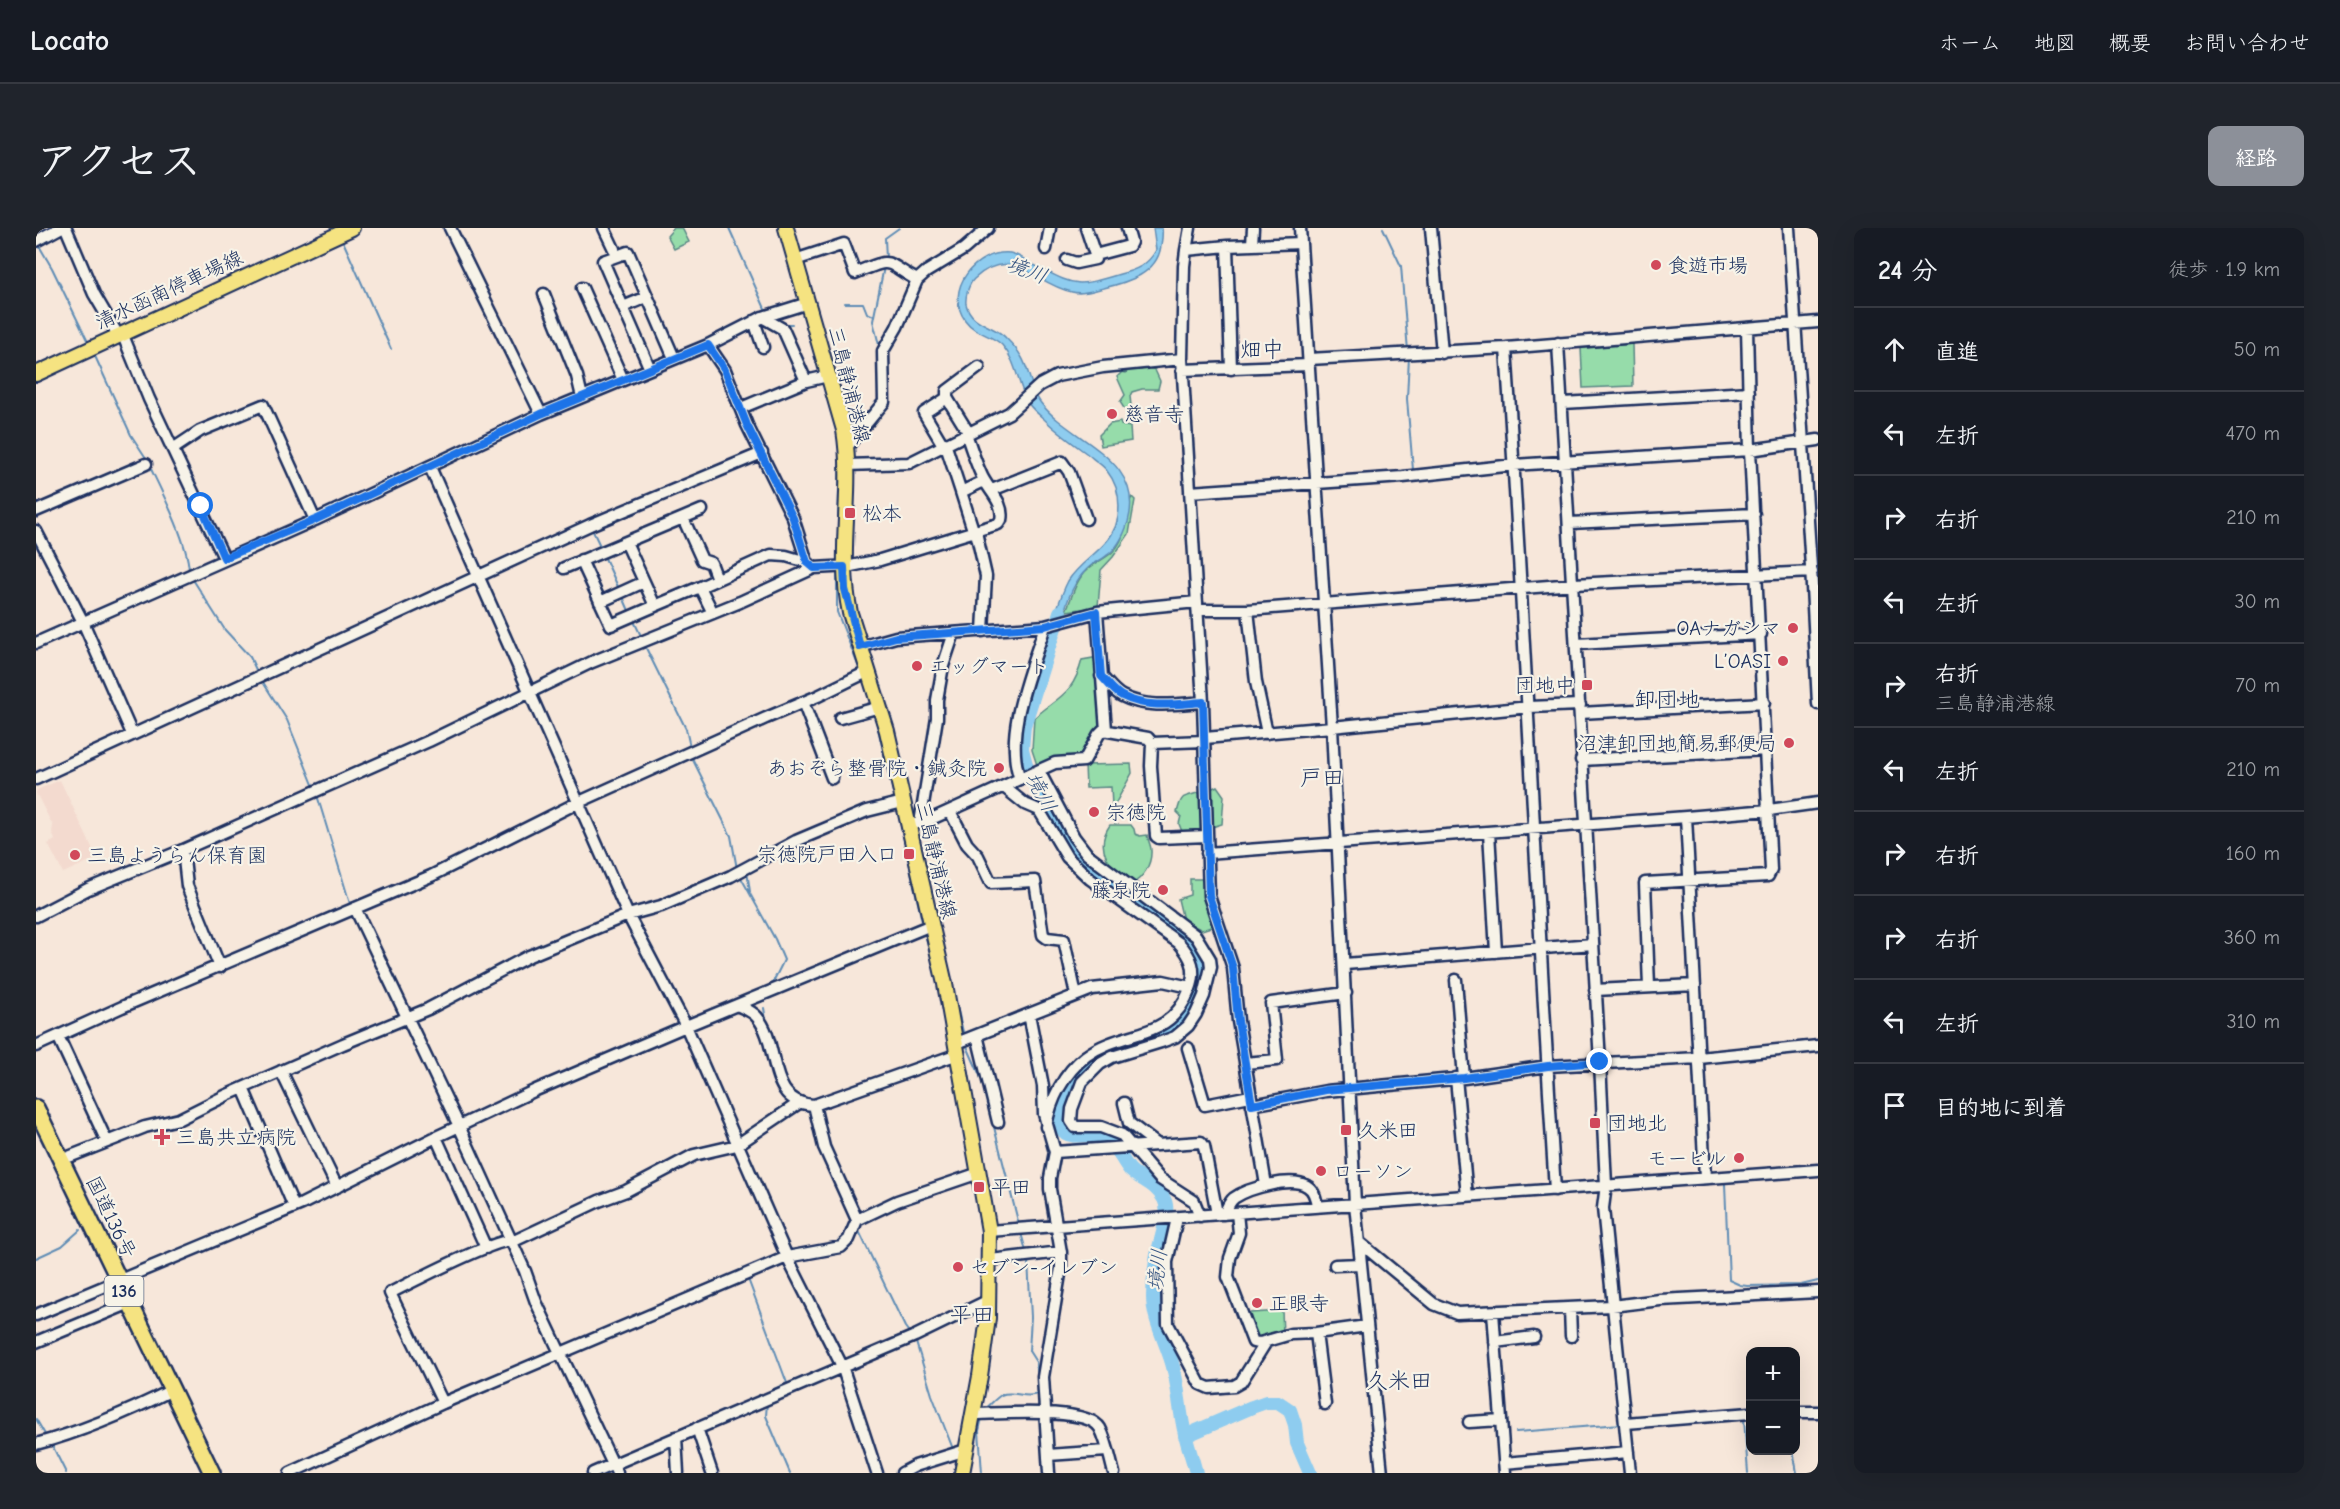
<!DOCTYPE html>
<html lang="ja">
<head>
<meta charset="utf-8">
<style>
  body { margin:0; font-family:"Comic Neue","Klee One",sans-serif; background:#20242c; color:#f1f3f6 }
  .controls { position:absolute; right:18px; bottom:18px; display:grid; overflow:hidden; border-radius:12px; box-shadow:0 6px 24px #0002 }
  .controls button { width:54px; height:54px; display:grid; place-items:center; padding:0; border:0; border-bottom:2px solid #363941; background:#171b24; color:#f1f3f6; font:30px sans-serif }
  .stop { position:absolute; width:18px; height:18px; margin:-14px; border:4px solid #1a73e8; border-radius:50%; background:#fff }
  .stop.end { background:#1a73e8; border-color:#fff; box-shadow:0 2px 6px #0008 }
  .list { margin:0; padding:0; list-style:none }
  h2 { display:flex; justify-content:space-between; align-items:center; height:78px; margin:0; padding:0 24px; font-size:26px }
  h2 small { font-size:20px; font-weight:400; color:#9ea1a6 }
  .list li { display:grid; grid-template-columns:39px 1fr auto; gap:18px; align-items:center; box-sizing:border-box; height:84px; padding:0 24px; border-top:2px solid #363941 }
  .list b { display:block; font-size:22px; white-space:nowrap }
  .list p { margin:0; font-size:20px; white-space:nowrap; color:#9ea1a6 }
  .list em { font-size:20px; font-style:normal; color:#9ea1a6 }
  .icon { flex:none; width:33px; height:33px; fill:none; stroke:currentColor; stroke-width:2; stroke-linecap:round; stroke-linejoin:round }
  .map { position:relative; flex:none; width:1782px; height:1245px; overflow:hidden; border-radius:12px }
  header { display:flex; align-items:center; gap:36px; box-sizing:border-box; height:84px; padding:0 30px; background:#171b24; border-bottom:2px solid #363941 }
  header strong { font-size:28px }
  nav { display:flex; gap:33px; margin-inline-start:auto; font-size:21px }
  .intro { display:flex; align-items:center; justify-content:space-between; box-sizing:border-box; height:144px; padding:0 36px }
  h1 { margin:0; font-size:42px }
  .button { padding:15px 27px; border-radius:12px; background:#8c9099; color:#fff; font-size:21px; font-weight:700 }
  main { display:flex; gap:36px; padding:0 36px }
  aside { flex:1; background:#171b24; border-radius:12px; box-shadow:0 6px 24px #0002 }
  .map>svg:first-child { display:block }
  .built { fill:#f3dacf }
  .green { fill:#96dcaa; stroke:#588684; stroke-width:1.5 }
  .water { fill:#8eccef; stroke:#608db5; stroke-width:1.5 }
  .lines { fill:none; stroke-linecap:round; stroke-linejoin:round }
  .stream { stroke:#608db5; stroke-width:2 }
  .river { stroke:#8eccef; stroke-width:14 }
  .minor-casing { stroke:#1b2f5e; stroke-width:15 }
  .major-casing { stroke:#1b2f5e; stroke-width:18 }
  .highway-casing { stroke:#1b2f5e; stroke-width:20 }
  .minor { stroke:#f7f3e8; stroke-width:10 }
  .major { stroke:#f5e381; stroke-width:14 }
  .highway { stroke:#f5e381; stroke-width:15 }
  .route { stroke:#1a73e8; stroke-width:8 }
  .poi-dot { fill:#d1495b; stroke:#f7f3e8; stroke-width:2 }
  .labels { text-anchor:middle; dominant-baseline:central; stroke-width:4.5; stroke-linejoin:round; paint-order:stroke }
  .shield { fill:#f7f3e8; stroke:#5d6a87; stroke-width:1.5 }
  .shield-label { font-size:18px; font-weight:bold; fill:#1b2f5e }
  .poi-label { font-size:20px; fill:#1b2f5e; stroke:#f7f3e8; text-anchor:start }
  .street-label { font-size:20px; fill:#1b2f5e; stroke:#f7f3e8 }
  .water-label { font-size:21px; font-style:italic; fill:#385682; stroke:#f7f3e8 }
  .quarter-label { font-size:22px; fill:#1b2f5e; stroke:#f7f3e8 }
</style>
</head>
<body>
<header>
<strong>Locato</strong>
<nav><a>ホーム</a><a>地図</a><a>概要</a><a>お問い合わせ</a></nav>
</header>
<div class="intro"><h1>アクセス</h1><a class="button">経路</a></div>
<main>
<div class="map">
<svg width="1782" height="1245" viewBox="0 0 1782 1245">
  <rect width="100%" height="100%" fill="#f7e7da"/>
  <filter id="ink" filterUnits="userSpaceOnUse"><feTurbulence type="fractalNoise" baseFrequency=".0167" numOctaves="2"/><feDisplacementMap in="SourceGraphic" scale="12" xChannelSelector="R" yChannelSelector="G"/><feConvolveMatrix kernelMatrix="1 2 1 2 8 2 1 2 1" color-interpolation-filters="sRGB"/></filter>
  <g filter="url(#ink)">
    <path class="built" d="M24 552 61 630 27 645 12 616 19 612 16 604 17 598 0 565 1 562Z"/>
    <path class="green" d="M638 0H646L653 14 638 21 631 8Z
      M1596 116 1597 158 1547 160 1545 120Z
      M1111 139 1119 142 1124 153 1122 161H1106L1096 164 1094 168 1096 187 1093 188 1084 174 1089 167 1081 149 1086 144 1090 145 1092 142 1100 140 1105 142Z
      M1084 194 1085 197 1094 199 1095 213 1065 218 1063 207 1074 196Z
      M1096 269 1099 272 1093 306 1077 329 1065 342 1062 379 1030 383C1036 369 1040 351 1052 341 1063 331 1077 329 1084 314 1090 303 1091 276 1096 269Z
      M1063 429 1066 494 1049 528 1004 539 1001 537 996 522 998 490C1023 468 1037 467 1046 432Z
      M1095 536 1096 545 1078 578H1076L1075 559 1050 560 1049 537Z
      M1181 558 1188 568 1186 596 1176 599 1168 606H1147L1143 596 1145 588 1141 584C1143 579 1143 574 1147 570 1148 568 1173 563 1181 558Z
      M1074 597H1095L1098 601 1099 606 1104 608 1111 607C1112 612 1115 618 1115 622 1116 636 1107 651 1095 656 1075 641 1057 621 1074 597Z
      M1154 651H1168L1178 698 1166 702 1147 692 1142 671 1154 667Z
      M1246 1083 1247 1106 1221 1110 1218 1109 1214 1085Z"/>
    <path class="water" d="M1117 0H1126C1127 6 1126 11 1125 18 1121 46 1092 54 1068 60 1058 62 1047 67 1036 64 998 56 976 15 938 51 933 56 929 68 930 76 935 97 959 97 970 110 975 115 981 121 985 128 994 142 994 160 1004 174 1033 213 1110 230 1092 294 1088 307 1081 321 1070 328 1064 333 1057 335 1051 341 1037 354 1030 375 1026 393L1016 396C1021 382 1025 366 1032 353 1042 337 1058 328 1070 314 1087 295 1087 263 1071 243 1067 237 1059 233 1054 228 1038 216 1022 205 1008 191 1002 186 996 181 992 175 981 155 981 134 966 117 955 106 940 107 929 92 908 62 939 22 974 25 982 26 992 34 998 37 1040 58 1038 60 1084 46 1100 42 1112 37 1120 22Z"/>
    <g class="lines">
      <path class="stream" d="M693 0 731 85
        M1347 0 1365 38 1372 123
        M306 11 355 121
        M2 16 16 40 53 116
        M850 31 849 10 863 0
        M809 75H827L831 85 838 88
        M747 96H756
        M773 109 782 136
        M844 121 837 93 848 39
        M58 126 95 207 112 233
        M1373 128 1371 171 1377 242
        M114 239C127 266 151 313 153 342
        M556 301 565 320
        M568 328 583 361
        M801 335 804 224
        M801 344V384L825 445
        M156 350 189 402 214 429 222 446
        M587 369 594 385
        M597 391 606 410
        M609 418 650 501 654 519
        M827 450 835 476
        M225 451 251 492 278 559
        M838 484 859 572
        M655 528 695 608 701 641
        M281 567 315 679
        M861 580 887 698
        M711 643 714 664
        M703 646 739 711 748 732 735 758
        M888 703 900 743
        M340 736 352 761
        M914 749 928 808
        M728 780 731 798
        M930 816 946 852 983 997
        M430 926 462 997
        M1689 956 1693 1052 1704 1057 1711 1058 1765 1057 1782 1053
        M821 999 869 1099 875 1107
        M985 1005 990 1023
        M0 1030 26 1018 44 1002
        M992 1032 995 1089 993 1123 1000 1134 1002 1149
        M712 1051 751 1155 734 1163 733 1166
        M879 1111 896 1167 917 1221
        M521 1131 527 1142
        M731 1175 730 1188 754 1245
        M949 1181C954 1177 960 1170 965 1167 977 1162 990 1171 1001 1166L1003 1161
        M946 1189 943 1203 946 1245
        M0 1191 11 1210
        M1693 1192 1708 1191 1712 1245
        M1480 1204 1585 1196
        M16 1217 30 1245
        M1757 1222 1761 1245"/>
      <path class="river" d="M1024 384 988 498 986 521 992 544 1042 628 1156 715C1173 744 1162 790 1130 804 1085 824 1033 820 1025 884 1021 922 1049 900 1069 910 1080 916 1086 933 1094 942 1106 953 1120 956 1128 971 1136 985 1122 1017 1120 1033 1118 1045 1117 1058 1117 1069 1117 1091 1130 1114 1136 1135 1143 1158 1143 1182 1149 1206 1152 1219 1157 1232 1160 1245
        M1149 1208 1216 1179 1230 1174H1242L1254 1182 1259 1197 1261 1215 1274 1245"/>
      <defs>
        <path id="minor" d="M30 0 58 66 82 107
          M414 0 505 186
          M568 0 578 21
          M1050 0 1059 27
          M1264 0 1296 499 1319 976 1346 1245
          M1395 0 1406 125
          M1753 0 1775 339 1782 476
          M0 13 24 0
          M1216 16 1217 0
          M1191 18 1195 141
          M1010 21 1014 0
          M1150 22 1154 0
          M759 32 808 16 819 45C860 28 847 34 881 52
          M1031 32 1040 35 1059 31V27L1093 18 1095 14 1091 0
          M546 60 587 152
          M508 66 541 148 546 169
          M587 79 611 69
          M726 89 747 101 770 153
          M718 93 727 119
          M86 105 113 171 188 330
          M1522 115 1564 834 1570 957 1567 980 1594 1245
          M672 117 689 142 711 197 757 290 771 334 778 340
          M1470 120C1489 400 1501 681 1519 962
          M1273 131 1470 120 1782 94
          M614 141 567 33 592 24 638 130
          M1146 142 1273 137
          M1527 175 1713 164
          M705 180 770 153 792 148
          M932 204 911 170V163L943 139
          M909 215 925 264
          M907 217 888 185 911 170
          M811 219 848 174 847 123 861 99 881 52 890 44 928 21 952 0
          M137 221 164 203 227 177 279 292
          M811 237 873 235 973 185 1004 157 1021 148 1067 139 1146 131
          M394 239 592 687 650 798 751 1029 806 1138 841 1245
          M956 262 1026 234 1033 244 1050 291
          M1154 264 1367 249 1478 237 1714 222 1782 212
          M0 283 110 236
          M647 290 666 332 675 335 681 351
          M1534 295 1718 286
          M0 303 47 394 96 506
          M940 304 950 348 947 403
          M938 305 925 264 948 253
          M590 314 619 378 664 359 677 385
          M545 332 575 397 619 378
          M528 340 666 282
          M664 359 735 327 750 328 771 334
          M564 374 608 354
          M1162 382H1212L1538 356 1776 344
          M1212 382 1220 454 1231 505
          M1061 384 1070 502
          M0 415 279 292 505 186 672 117 727 89 772 75
          M1541 416 1725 406
          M824 419 860 409 1009 398 1061 384 1161 374
          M1065 448C1072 455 1078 464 1086 468 1111 481 1141 476 1167 474
          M767 474 796 550
          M1544 485 1728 475
          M804 490 844 479
          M1169 510 1296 499 1493 479 1544 477
          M1116 515 1115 538 1120 608 1123 610 1171 608
          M1545 532 1730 522
          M1003 543 1038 609 1051 626 1160 708 1174 731 1175 739 1168 768 1160 786 1152 798 1139 809 1125 814 1076 829 1064 836 1046 854 1036 881 1035 893 1039 899H1065L1086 907 1124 951 1158 973 1164 988
          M0 551 554 297 726 225
          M984 551C967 505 995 443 1009 398
          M968 559 989 576 1003 582 1031 629 1054 651 1143 715C1156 729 1161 742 1154 761 1133 815 1090 799 1050 828 1028 845 1014 872 1010 899
          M914 583 931 616 942 628 955 655 999 653 1007 707 1011 710 1028 712 1040 767
          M1650 589 1669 950
          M884 595 901 490V472L907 438 918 405
          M872 597 891 593 1019 535 1048 533 1063 506 1067 502 1112 510 1116 515 1168 513
          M1453 604 1460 724
          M147 622 151 658 184 739
          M1171 625 1650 589 1733 582 1782 575
          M319 680 423 898 489 1043 500 1074 581 1245
          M0 688 52 661 147 622 393 513 556 434 704 374 778 340 815 338 844 332 962 296 965 292C969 274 951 261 945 246 939 233 935 219 930 206
          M1309 736 1557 716
          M1420 752 1428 850
          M1613 759 1609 655 1732 648 1735 642 1714 222 1711 100
          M1559 762 1659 757
          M701 777C708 781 715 782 721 789 745 816 729 875 778 877L922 826
          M993 786 1007 858 1008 886 1019 924 1014 950V961L1025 1024V1040L1007 1149 1013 1245
          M941 807 962 894
          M22 808 71 914
          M921 815 1056 761 1127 753 1154 759
          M0 818 86 779 395 648 541 575 730 490 782 468 833 443
          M1152 820 1169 877 1214 868
          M1209 835 1241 832 1235 775 1310 765
          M245 843 301 959
          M1420 850 1431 968
          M207 860 258 979
          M1088 875 1093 895 1122 917
          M778 877 788 919 821 992
          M1216 877 1290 863 1428 850 1512 838 1663 830 1782 818
          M400 909 450 1020
          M1019 924 1165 914 1168 918 1181 986
          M25 932 109 899 143 891 191 867 307 816 392 781 493 728 592 687 625 678 695 648 760 613 831 583 867 574
          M1230 957 1202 793 1197 740 1173 668 1167 474 1146 131 1148 38 1150 22 1191 18 1265 15
          M1201 985 1203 1005 1194 1030 1192 1049 1217 1114 1224 1115 1255 1106 1280 1105 1331 1098
          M1188 986C1191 980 1193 974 1198 970 1212 960 1256 948 1271 958 1278 962 1280 970 1281 978
          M1141 990 1131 1034 1132 1096 1164 1156 1173 1160 1198 1158 1205 1154 1230 1114
          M953 1003 1782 942
          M1324 1015 1398 1076 1421 1085 1576 1078 1624 1072 1782 1064
          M954 1032 1025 1024
          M1299 1037 1325 1036
          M1534 1080 1535 1108
          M1457 1084 1469 1245
          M0 1087 266 976 400 909 500 862 650 798 895 697
          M1280 1105 1289 1176
          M0 1114 87 1078
          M1459 1114 1498 1109
          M407 1175 354 1065C376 1054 462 1009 480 1012L563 973 590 963 658 927 701 917 763 875
          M1760 1184H1782
          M937 1186C961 1186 1051 1178 1064 1200 1071 1213 1074 1231 1078 1245
          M1433 1194 1465 1192
          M1590 1195 1714 1185
          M661 1200 676 1245
          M640 1209 642 1245
          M0 1216C48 1203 92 1184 136 1162
          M1012 1227 1071 1223
          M1468 1235 1592 1224
          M254 1245 407 1175 751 1029 805 1019 813 1011 821 992 861 973 943 945
          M557 1245 879 1108 953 1072
          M866 1245 879 1238 930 1222"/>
        <path id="major" d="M750 0 808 202C818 263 801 323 814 385L851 503 909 756 953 1003 952 1090 944 1148 926 1245
          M0 146 316 0"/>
        <path id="highway" d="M0 880 176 1245"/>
      </defs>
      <use href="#minor" class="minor-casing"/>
      <use href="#major" class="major-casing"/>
      <use href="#highway" class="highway-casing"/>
      <use href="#minor" class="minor"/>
      <use href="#major" class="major"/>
      <use href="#highway" class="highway"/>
    </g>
  </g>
  <g class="lines" filter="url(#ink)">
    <path class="route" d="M165 278 188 330 279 292 505 186 672 117 689 142 711 197 757 290 771 334 778 340 808 339 809 361 824 419 860 409 1009 398 1060 384 1065 448C1072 455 1078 464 1086 468 1111 481 1141 476 1167 474L1173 668 1197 740 1202 793 1216 877 1290 862 1428 850 1512 838 1564 834"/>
  </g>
  <g class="poi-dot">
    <circle cx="1620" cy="37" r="6"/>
    <circle cx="1076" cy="186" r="6"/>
    <rect x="808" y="279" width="12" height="12" rx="3"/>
    <circle cx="1757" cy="400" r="6"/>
    <circle cx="1747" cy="433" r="6"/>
    <circle cx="881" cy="438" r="6"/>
    <rect x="1545" y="451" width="12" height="12" rx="3"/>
    <circle cx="1753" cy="515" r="6"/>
    <circle cx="963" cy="540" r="6"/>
    <circle cx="1058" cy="584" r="6"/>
    <rect x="867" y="620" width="12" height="12" rx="3"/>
    <circle cx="39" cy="627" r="6"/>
    <circle cx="1127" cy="662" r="6"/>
    <rect x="1553" y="889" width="12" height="12" rx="3"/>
    <rect x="1304" y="896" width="12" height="12" rx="3"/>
    <path d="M123 900h6v6h6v6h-6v6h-6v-6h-6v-6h6z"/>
    <circle cx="1703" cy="930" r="6"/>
    <circle cx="1285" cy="943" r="6"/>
    <rect x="937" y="953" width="12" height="12" rx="3"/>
    <circle cx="922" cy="1039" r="6"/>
    <circle cx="1221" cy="1075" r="6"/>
  </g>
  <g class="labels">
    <rect class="shield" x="68.5" y="1048" width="39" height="30" rx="4.5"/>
    <g class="shield-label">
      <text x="88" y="1063">136</text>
    </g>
    <g class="poi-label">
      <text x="1632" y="37">食遊市場</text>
      <text x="1088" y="186">慈音寺</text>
      <text x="826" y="285">松本</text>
      <text x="1745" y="400" text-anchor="end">OAナガシマ</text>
      <text x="1735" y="433" text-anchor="end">L’OASI</text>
      <text x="893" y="438">エッグマート</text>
      <text x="1539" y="457" text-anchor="end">団地中</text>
      <text x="1741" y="515" text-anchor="end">沼津卸団地簡易郵便局</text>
      <text x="951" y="540" text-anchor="end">あおぞら整骨院・鍼灸院</text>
      <text x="1070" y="584">宗徳院</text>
      <text x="861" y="626" text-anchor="end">宗徳院戸田入口</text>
      <text x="51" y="627">三島ようらん保育園</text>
      <text x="1115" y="662" text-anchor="end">藤泉院</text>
      <text x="1571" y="895">団地北</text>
      <text x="1322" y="902">久米田</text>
      <text x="140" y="909">三島共立病院</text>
      <text x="1691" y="930" text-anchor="end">モービル</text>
      <text x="1297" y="943">ローソン</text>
      <text x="955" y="959">平田</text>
      <text x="934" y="1039">セブン-イレブン</text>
      <text x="1233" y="1075">正眼寺</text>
    </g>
    <g class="street-label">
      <text transform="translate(133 62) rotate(-25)">清水函南停車場線</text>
      <text transform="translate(813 157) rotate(76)">三島静浦港線</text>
      <text transform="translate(900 632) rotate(77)">三島静浦港線</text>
      <text transform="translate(75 989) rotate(64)">国道136号</text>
    </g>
    <g class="water-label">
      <text transform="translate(991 42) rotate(21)">境川</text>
      <text transform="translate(1005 564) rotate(62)">境川</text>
      <text transform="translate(1121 1042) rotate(-83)">境川</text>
    </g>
    <g class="quarter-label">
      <text x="1226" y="122">畑中</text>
      <text x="1631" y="472">卸団地</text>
      <text x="1286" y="550">戸田</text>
      <text x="936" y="1087">平田</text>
      <text x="1363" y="1153">久米田</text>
    </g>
  </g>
</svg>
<div class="controls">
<button>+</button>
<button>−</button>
</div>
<div class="stop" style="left:165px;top:278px"></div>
<div class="stop end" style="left:1564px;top:834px"></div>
</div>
<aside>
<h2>24 分<small>徒歩 · 1.9 km</small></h2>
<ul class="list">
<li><svg class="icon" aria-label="ahead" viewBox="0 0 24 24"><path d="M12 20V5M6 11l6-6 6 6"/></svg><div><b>直進</b></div><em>50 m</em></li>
<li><svg class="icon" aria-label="left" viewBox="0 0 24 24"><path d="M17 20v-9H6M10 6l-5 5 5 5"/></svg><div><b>左折</b></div><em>470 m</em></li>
<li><svg class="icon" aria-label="right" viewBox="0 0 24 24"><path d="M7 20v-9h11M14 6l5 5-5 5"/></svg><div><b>右折</b></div><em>210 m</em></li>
<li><svg class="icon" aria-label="left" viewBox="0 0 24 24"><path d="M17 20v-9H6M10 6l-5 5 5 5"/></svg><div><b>左折</b></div><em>30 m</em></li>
<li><svg class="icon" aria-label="right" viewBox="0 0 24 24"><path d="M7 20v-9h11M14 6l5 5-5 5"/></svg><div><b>右折</b><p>三島静浦港線</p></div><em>70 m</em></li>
<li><svg class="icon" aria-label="left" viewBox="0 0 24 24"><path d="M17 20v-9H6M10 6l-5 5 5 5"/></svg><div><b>左折</b></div><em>210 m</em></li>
<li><svg class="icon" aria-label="right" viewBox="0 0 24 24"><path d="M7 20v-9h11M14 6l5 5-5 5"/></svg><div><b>右折</b></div><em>160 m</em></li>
<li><svg class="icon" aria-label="right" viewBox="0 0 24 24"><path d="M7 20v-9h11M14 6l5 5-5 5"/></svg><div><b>右折</b></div><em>360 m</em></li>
<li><svg class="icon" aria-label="left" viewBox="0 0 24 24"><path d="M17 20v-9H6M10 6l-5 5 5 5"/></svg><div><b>左折</b></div><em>310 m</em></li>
<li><svg class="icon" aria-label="arrive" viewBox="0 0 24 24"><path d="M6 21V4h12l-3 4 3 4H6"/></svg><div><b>目的地に到着</b></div></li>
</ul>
</aside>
</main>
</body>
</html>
